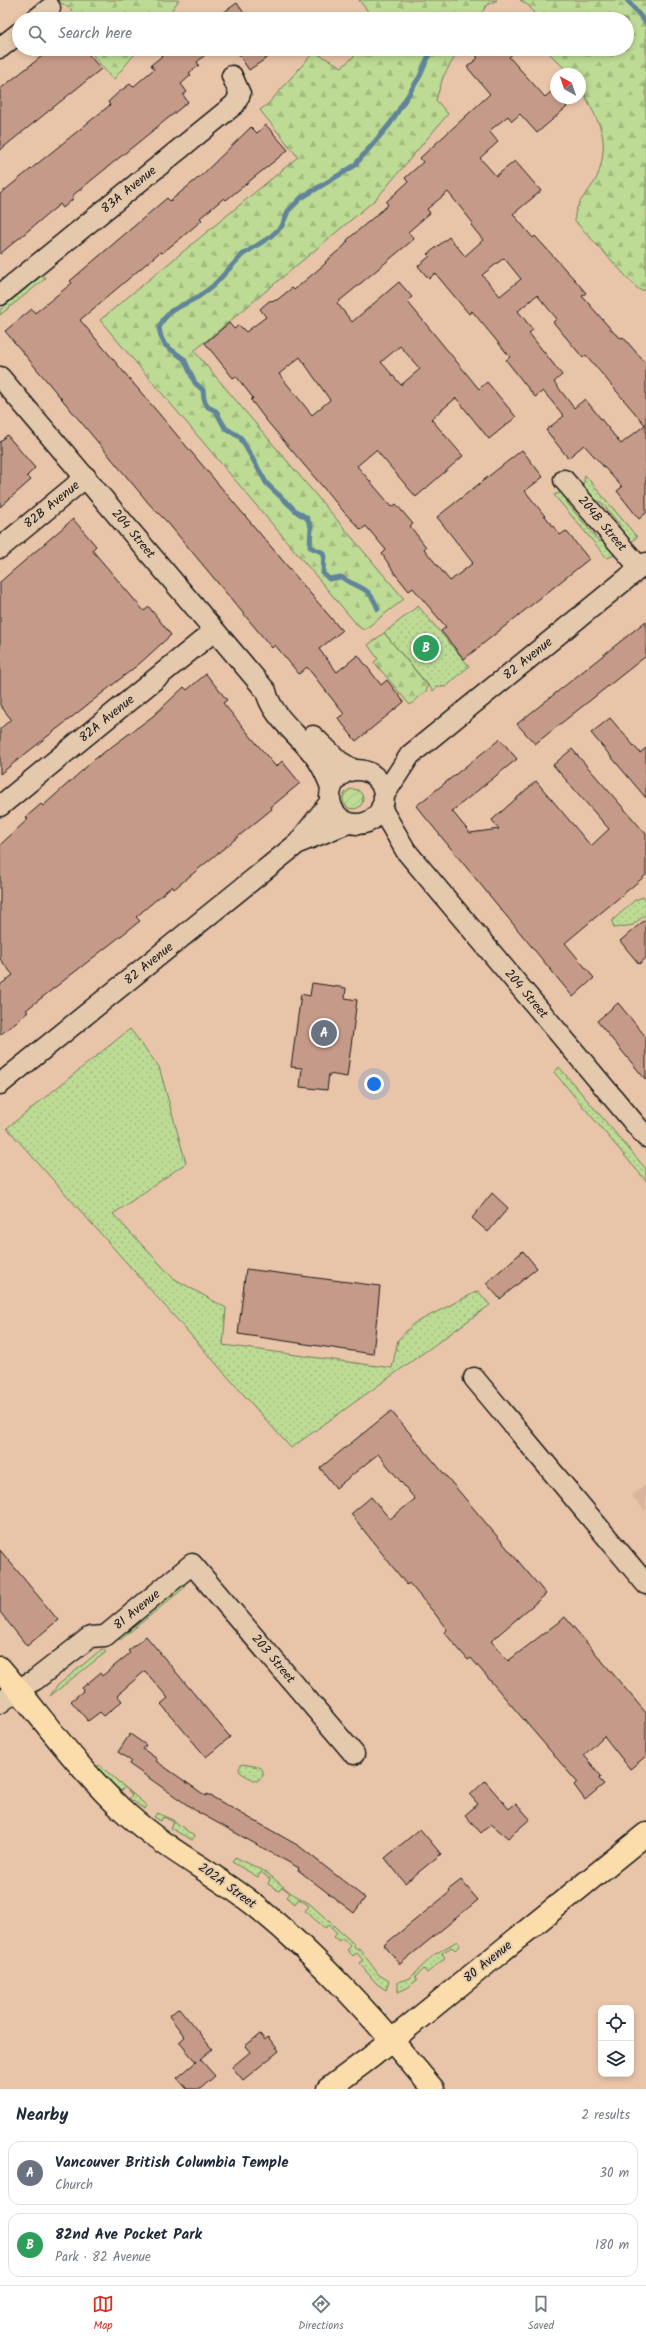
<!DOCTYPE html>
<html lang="en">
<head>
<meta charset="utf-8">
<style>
  body { margin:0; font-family:Kalam,sans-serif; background:#f2f2f3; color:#1f2937 }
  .controls { position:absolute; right:12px; bottom:12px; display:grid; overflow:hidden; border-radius:8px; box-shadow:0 2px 6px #0003 }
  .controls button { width:36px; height:36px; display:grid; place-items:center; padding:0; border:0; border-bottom:1px solid #e0e1e3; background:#fff; color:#1f2937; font:20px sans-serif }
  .compass { position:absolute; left:550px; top:68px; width:36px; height:36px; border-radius:50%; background:#fff; box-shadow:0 2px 6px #0003; rotate:320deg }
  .you { position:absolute; left:374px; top:1084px; width:14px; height:14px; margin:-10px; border:3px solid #fff; border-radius:50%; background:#1a73e8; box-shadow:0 0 0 6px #1a73e833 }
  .badge { display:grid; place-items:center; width:26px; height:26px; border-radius:50%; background:#d93025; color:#fff; font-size:13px; font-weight:700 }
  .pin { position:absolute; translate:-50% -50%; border:2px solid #fff; box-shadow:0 1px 4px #0006 }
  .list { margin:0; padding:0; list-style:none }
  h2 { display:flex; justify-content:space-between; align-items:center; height:52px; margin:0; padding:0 16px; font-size:17px }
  h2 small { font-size:13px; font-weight:400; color:#747a83 }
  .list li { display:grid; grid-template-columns:26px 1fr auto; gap:12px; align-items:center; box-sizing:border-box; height:64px; margin:0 8px 8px; padding:0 8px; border:1px solid #e0e1e3; border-radius:12px }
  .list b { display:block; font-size:15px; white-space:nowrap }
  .list p { margin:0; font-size:13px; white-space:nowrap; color:#747a83 }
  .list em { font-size:13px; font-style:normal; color:#747a83 }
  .icon { flex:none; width:22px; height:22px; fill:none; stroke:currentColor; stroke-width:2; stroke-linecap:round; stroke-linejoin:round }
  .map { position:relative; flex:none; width:646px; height:2089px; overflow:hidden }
  .search { position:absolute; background:#fff; box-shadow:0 2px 6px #0003; left:12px; right:12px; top:12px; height:44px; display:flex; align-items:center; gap:10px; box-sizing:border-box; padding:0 14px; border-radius:22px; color:#747a83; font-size:15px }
  .sheet { height:196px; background:#fff }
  nav { display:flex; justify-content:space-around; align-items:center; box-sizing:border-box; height:56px; border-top:1px solid #e0e1e3; background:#fff; font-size:11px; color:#747a83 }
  nav a { display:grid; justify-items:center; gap:2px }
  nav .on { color:#d93025 }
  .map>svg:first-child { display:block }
  .built { fill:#dab49c }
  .grass { fill:url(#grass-dots); stroke:#6c7c58 }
  .forest { fill:url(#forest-firs); stroke:#6c7c58 }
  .garden { fill:url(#garden-furrows); stroke:#6c7c58 }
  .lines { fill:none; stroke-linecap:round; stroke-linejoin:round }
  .stream { stroke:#60859a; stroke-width:5 }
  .building { fill:#c69a88; stroke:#1c1c1c; fill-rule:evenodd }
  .minor-casing { stroke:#1c1c1c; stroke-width:23 }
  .major-casing { stroke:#1c1c1c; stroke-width:25 }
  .minor { stroke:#e4c9ac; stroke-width:20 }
  .major { stroke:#fbddab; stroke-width:22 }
  .labels { text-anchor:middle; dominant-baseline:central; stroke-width:3.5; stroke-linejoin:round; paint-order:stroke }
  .street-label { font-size:13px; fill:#1c1c1c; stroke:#e4c9ac }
</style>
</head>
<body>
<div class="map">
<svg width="646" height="2089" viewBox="0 0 646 2089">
  <defs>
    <pattern id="grass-dots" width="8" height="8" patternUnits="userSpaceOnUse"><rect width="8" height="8" fill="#bddb94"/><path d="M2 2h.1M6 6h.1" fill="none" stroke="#a2bb7f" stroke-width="1.8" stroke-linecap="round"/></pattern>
    <pattern id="forest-firs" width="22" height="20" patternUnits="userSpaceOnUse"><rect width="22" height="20" fill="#bddb94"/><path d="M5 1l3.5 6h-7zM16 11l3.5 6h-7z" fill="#a2bb7f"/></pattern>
    <pattern id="garden-furrows" width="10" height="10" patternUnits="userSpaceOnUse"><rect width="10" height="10" fill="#bddb94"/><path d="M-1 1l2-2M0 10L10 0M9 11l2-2" fill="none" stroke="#a2bb7f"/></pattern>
  </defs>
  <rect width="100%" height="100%" fill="#e8c4a9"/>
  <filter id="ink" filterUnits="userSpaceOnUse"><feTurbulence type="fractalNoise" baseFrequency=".025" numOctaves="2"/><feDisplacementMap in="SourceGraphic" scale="8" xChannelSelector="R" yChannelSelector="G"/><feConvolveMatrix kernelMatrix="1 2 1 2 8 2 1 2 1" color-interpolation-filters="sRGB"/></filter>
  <g filter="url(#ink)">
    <path class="built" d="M646 1484V1512L632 1496Z"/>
    <path class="grass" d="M41 276 46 278 0 315V310Z
      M585 475 637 537 631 542 620 529 619 524 601 502 592 499 583 487Z
      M564 491 568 504 599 541 607 543 615 555 607 558 554 495Z
      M418 606 469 666 446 687 438 686 433 691 384 633Z
      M643 897 646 900V914L633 925 614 928 612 921 635 900Z
      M130 1029 159 1067 186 1163 113 1214 173 1278 226 1308 223 1345 392 1368 398 1340 413 1324 478 1291 490 1305 291 1448 7 1128Z
      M559 1067 646 1169V1181L554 1072Z
      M184 1585V1588L120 1640 118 1636Z
      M102 1649 106 1652 50 1696 57 1686Z
      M242 1764 260 1767 263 1771V1776L257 1781C255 1781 242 1774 240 1772L239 1768Z
      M99 1765 147 1806 144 1809 129 1798 132 1795 125 1787 121 1791 96 1768Z
      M157 1813 173 1820 194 1836 192 1840 170 1828 174 1822 163 1817 161 1821 154 1817Z
      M235 1857 266 1872 291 1893 310 1904 355 1945 354 1946 357 1949 359 1948 379 1975 389 1981 386 1990 377 1984 359 1963 363 1960 357 1953 353 1956 347 1950 351 1946 342 1938 339 1941 334 1937 337 1933 329 1925 325 1928 305 1911 309 1906 299 1899 295 1904 287 1897 290 1893 282 1887 279 1891 268 1884 270 1879 261 1872 258 1877 232 1862Z
      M457 1941 460 1945 455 1950 452 1947 442 1953 445 1958 427 1973 424 1969 415 1977 417 1980 407 1988 398 1992V1982L410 1978 435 1954Z"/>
    <path class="forest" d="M57 0H179L165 19H65L72 10Z
      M359 0H497L486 6 478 19H374Z
      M520 0H646V290H640L636 287 575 221C573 204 588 194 595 181 600 172 602 162 603 152 607 121 580 100 580 74H570L545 49H627V19H538L529 6Z
      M88 49H139L113 80Z
      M362 49H459L443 77 436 100 448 114 376 199 194 351 404 599 364 630 359 627 100 320 298 157 260 110 268 104 314 52 342 67Z
      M384 633 428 686 426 691 410 705 374 662 378 659 368 645Z"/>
    <path class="garden" d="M343 799a10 10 0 1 1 20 0a10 10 0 1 1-20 0Z"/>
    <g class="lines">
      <path class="stream" d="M627 0 646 23
        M378 609C368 584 360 590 341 577L329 579 323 573 324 553 310 547 311 527 307 518 297 512 267 484 240 437 225 428 216 411 208 407 204 399 203 390 195 383 184 359 165 345 161 337 159 328 163 320 171 311 198 297 213 286 242 255 270 237 282 226 288 211 301 198 354 166 390 124 420 76 431 50"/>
    </g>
    <path class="building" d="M237 3 248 19H214Z
      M51 49H84L101 69 0 150V89Z
      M155 49H212L197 62 199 65 189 73 191 75 181 84 187 92 183 95 188 102 72 196 74 198 63 208 60 204 0 254V194L110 105 108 102 119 92 130 84 133 87 154 69 151 65 162 56Z
      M235 49H280L249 70Z
      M484 49H518L509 57 545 97 552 91 556 98H559L567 107 537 133 520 114 512 121 508 116 489 131 498 142 480 158 496 176 515 161 541 191 513 214 533 238 535 236 574 279 586 293 582 296 615 334 621 338 623 337 646 364V513L639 519 617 491 622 487 584 445 568 458 546 430 564 416 543 391 535 397 506 360 510 357 472 311 469 314 435 273 429 279 418 266 430 256 428 254 449 237 465 256 483 240 471 225 473 223 448 192 427 209 430 213 408 232 414 239 337 303 352 322 399 282 412 297 407 301 479 389 487 382 516 417 489 439 456 398 431 419 463 456 416 497 376 450 357 466 392 507 396 504 413 524 410 526 426 547 424 549 450 581 473 563 437 517 522 450 543 477 525 491 560 535 566 531 589 559 464 659 441 631 446 627 413 588 409 591 396 575 382 554 386 550 366 526 361 530 344 512 266 420 251 400 253 398 236 376 233 378 205 343 229 323 234 329 239 325 246 332 266 317 260 309 269 301 277 300 292 288 294 290 326 263 325 262 344 246 348 241 347 240 388 205 386 202 408 182 405 178 423 162 420 158 490 94 467 67 478 58 476 56ZM504 258 521 279 500 296 482 275ZM537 295 557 319 553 322 569 341 583 358 586 355 645 425 621 444 585 399 574 408 554 382 562 375 529 333 533 330 518 311ZM400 346 420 369 401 385 381 362ZM300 357 330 400 312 415 279 374Z
      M266 125 288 150 226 200 224 198 200 218 202 220 181 238 162 253 160 252 80 320 342 631 319 649 337 672 358 655 381 685 387 680 404 702 356 741 338 718 344 714 307 667 299 674 275 645 272 648 168 523 151 506 5 331 32 309 35 313 72 283 70 281 167 198 170 201 203 174 251 127 257 133Z
      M7 435 35 468 27 476 31 480 0 507V442Z
      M73 519 96 546 92 550 144 611 149 607 171 635 139 664 0 774V729L11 719 0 705V582Z
      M646 621V656L535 744 517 724Z
      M206 674 227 700 223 703 276 767 282 761 300 783 271 807 272 809 174 889 172 886 136 917 140 921 26 1010 28 1012 0 1035V985L13 975 0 959V845L28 819 26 817 41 804 43 806 95 759 153 716 184 687 187 690Z
      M610 718 640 753 646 748V798L591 733Z
      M500 739 517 759 452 811 470 833 499 829 492 820 536 781 591 846 609 829 553 765 572 749 646 834V875L565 943 594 978 573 997 416 806Z
      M646 919V958L639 964 620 941Z
      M312 983 346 988 345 998 357 1000 347 1077 329 1074 327 1090 300 1087 302 1068 291 1067 301 994 310 996Z
      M618 1003 646 1037V1080L597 1021Z
      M492 1193 508 1208 488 1232 472 1218Z
      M523 1251 537 1268 500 1299 486 1283Z
      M246 1269 380 1286 373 1354 238 1334Z
      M391 1411 546 1594 491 1641 508 1661 565 1617 646 1713V1756L630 1769 604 1736 584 1755 601 1776 599 1779 604 1784 585 1800 574 1785 577 1782 471 1658 468 1660 444 1632 447 1630 436 1615 409 1583 407 1585 351 1514 371 1497 390 1519 415 1499 378 1454 336 1488 320 1468Z
      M0 1550 58 1620 27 1646 0 1612Z
      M146 1636 230 1737 206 1757 161 1704 168 1698 145 1671 117 1695 122 1701 104 1716 100 1712 88 1721 71 1701 83 1691 82 1688 100 1673 102 1676 130 1653 128 1651Z
      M130 1734 146 1745 143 1749 157 1759 156 1761 206 1796 207 1794 299 1846 365 1898 354 1913 298 1870 299 1868 196 1811 129 1764 131 1761 118 1752Z
      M485 1781 509 1809 516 1803 530 1819 508 1838 491 1824 481 1833 465 1815 478 1804 470 1795Z
      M420 1829 441 1854 405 1883 385 1858Z
      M461 1880 478 1900 400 1964 384 1945 450 1892 448 1890Z
      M179 2008 212 2049 200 2059 215 2076 200 2089H187L177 2078 196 2062 179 2042 185 2037 169 2016Z
      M260 2034 265 2040 268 2037 279 2051 243 2080 232 2067 250 2052 245 2046Z"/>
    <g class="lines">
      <defs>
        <path id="minor" d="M36 19 50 8
          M0 48 19 33
          M0 295 235 104 240 94 232 76
          M0 377 266 691C272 718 302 737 317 759 323 767 327 777 331 787
          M564 480 640 568
          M0 548 86 477
          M313 736 339 761 354 770
          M330 797a27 27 0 1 1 54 0a27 27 0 1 1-54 0Z
          M384 795 410 755 646 563
          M0 806 214 631
          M381 808 406 851 646 1137
          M298 843 348 823
          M0 1084 298 843 330 802
          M474 1378 646 1584
          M0 1703 18 1689 35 1680 90 1637 105 1636 192 1564 354 1754"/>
        <path id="major" d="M0 1668C42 1717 80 1772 128 1815 167 1850 216 1874 257 1907 323 1961 378 2023 433 2089
          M328 2089 371 2057 646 1834"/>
      </defs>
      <use href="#minor" class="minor-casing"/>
      <use href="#major" class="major-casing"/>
      <use href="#minor" class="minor"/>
      <use href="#major" class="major"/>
    </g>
  </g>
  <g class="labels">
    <g class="street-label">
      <text transform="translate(129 190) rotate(-39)">83A Avenue</text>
      <text transform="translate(52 505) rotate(-39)">82B Avenue</text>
      <text transform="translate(602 524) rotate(50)">204B Street</text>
      <text transform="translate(133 534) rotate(50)">204 Street</text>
      <text transform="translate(528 659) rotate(-39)">82 Avenue</text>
      <text transform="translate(107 719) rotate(-39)">82A Avenue</text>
      <text transform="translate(149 964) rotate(-39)">82 Avenue</text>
      <text transform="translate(526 994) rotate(50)">204 Street</text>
      <text transform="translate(137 1610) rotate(-39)">81 Avenue</text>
      <text transform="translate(273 1659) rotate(50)">203 Street</text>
      <text transform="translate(227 1886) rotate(36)">202A Street</text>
      <text transform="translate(488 1962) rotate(-39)">80 Avenue</text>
    </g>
  </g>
</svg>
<div class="controls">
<button><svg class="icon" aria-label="locate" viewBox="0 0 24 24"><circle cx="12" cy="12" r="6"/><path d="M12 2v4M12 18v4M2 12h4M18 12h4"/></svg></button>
<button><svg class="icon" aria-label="layers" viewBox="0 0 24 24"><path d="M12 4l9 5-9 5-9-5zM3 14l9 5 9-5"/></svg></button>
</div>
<svg class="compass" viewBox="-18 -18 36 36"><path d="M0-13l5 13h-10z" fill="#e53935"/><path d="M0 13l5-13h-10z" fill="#747a83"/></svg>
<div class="you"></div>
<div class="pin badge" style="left:324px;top:1033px;background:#6b7280">A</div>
<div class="pin badge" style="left:426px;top:648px;background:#2e9e5b">B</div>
<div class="search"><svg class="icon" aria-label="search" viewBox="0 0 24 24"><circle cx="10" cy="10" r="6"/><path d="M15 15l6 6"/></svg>Search here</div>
</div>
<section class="sheet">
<h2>Nearby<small>2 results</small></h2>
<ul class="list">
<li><span class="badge" style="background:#6b7280">A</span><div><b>Vancouver British Columbia Temple</b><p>Church</p></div><em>30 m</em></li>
<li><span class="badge" style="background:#2e9e5b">B</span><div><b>82nd Ave Pocket Park</b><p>Park · 82 Avenue</p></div><em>180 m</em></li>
</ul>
</section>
<nav>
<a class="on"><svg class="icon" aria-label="map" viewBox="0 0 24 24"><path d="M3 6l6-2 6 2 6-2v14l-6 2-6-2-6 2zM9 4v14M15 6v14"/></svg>Map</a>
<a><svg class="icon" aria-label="directions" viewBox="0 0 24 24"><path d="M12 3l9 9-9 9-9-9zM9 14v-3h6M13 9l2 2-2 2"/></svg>Directions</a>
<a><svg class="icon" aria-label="saved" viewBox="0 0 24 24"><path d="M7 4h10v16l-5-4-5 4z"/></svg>Saved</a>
</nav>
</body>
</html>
